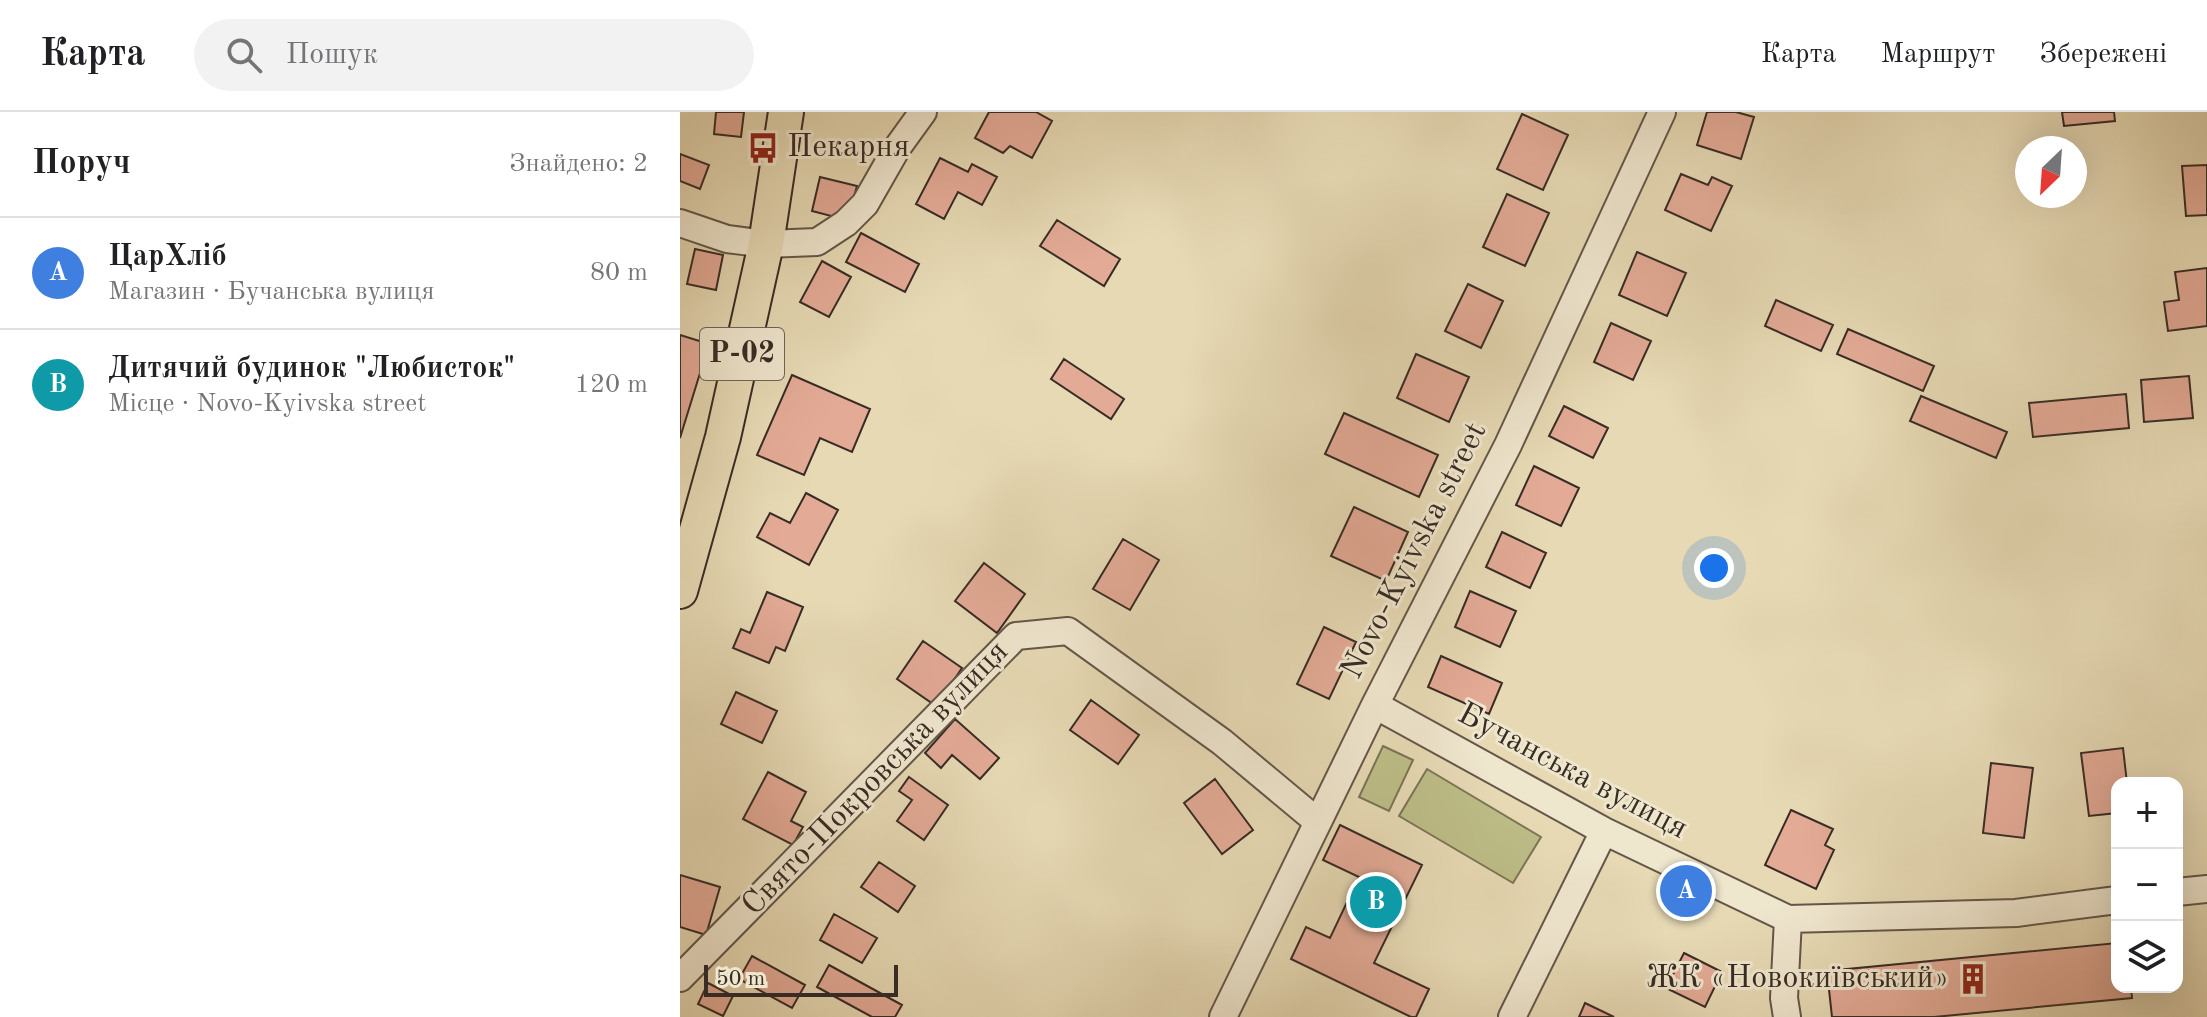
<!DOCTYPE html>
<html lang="uk">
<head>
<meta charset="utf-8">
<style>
  body { margin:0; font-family:"Old Standard TT",serif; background:#f2f2f2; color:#202124 }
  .controls { position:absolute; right:24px; bottom:24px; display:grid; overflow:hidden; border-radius:16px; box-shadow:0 8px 32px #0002 }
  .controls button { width:72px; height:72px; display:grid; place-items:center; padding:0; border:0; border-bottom:2px solid #e0e0e0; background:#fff; color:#202124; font:40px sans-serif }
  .compass { position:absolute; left:1335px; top:24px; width:72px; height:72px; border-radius:50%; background:#fff; box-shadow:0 8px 32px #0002; rotate:205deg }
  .scale { position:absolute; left:24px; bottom:20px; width:194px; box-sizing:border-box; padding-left:8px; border:4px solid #382c25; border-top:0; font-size:22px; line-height:28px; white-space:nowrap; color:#382c25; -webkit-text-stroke:6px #efe6ce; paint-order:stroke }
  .you { position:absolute; left:1034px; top:456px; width:28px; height:28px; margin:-20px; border:6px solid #fff; border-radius:50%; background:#1a73e8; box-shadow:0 0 0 12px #1a73e833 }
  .badge { display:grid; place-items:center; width:52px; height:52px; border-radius:50%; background:#8f2418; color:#fff; font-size:26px; font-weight:700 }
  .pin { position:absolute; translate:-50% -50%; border:4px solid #fff; box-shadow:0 2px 8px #0006 }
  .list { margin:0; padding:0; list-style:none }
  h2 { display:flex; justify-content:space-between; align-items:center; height:104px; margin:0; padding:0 32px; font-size:34px }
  h2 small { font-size:26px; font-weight:400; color:#757577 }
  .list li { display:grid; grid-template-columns:52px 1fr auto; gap:24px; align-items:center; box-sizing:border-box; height:112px; padding:0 32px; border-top:2px solid #e0e0e0 }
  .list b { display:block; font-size:30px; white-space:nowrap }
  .list p { margin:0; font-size:26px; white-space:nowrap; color:#757577 }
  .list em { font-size:26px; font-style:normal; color:#757577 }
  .icon { flex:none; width:44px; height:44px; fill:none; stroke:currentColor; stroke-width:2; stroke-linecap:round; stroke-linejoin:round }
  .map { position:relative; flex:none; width:1527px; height:905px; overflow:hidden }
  header { display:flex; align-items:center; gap:48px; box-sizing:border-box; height:112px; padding:0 40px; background:#fff; border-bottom:2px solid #e0e0e0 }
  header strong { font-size:38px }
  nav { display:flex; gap:44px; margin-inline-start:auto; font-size:28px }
  .search { width:560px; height:72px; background:#f2f2f2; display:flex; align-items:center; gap:20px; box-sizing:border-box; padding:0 28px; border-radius:44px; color:#757577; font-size:30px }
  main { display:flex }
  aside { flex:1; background:#fff }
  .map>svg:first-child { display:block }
  .green { fill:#bdbd87; stroke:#7a7456; stroke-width:2 }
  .building { fill:#e3aa96; stroke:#382c25; stroke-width:2 }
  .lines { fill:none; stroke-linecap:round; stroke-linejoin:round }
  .minor-casing { stroke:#645749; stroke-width:30 }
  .major-casing { stroke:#382c25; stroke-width:38 }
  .minor { stroke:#efe6ce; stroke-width:26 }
  .major { stroke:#e6d9b4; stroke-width:34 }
  .labels { text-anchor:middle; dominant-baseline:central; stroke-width:6; stroke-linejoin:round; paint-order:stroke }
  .shield { fill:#efe6ce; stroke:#6f6458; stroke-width:2 }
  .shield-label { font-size:30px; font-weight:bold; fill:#382c25 }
  .poi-label { font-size:32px; fill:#382c25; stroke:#efe6ce; text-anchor:start }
  .street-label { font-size:32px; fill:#382c25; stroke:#efe6ce }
</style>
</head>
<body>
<header>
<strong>Карта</strong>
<div class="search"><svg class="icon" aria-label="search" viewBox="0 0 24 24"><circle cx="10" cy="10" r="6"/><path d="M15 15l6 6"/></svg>Пошук</div>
<nav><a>Карта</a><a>Маршрут</a><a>Збережені</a></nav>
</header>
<main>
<aside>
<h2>Поруч<small>Знайдено: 2</small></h2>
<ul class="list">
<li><span class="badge" style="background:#3f7fe0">A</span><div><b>ЦарХліб</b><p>Магазин · Бучанська вулиця</p></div><em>80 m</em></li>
<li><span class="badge" style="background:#0f9aa8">B</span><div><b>Дитячий будинок &quot;Любисток&quot;</b><p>Місце · Novo-Kyivska street</p></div><em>120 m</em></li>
</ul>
</aside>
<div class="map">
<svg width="1527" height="905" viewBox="0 0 1527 905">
  <rect width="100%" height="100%" fill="#e6d9b4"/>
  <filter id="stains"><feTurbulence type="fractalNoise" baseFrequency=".0025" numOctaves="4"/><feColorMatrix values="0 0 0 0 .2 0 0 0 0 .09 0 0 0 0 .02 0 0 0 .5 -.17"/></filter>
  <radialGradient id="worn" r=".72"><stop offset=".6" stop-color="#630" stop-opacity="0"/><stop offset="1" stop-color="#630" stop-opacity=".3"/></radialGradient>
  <path class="green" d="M703 634 733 648 709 699 679 685Z
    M747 657 861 725 833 771 719 704Z"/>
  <path class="building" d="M36 0H64L61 25 34 22Z
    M309 0H356L372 9 352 46 330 34 323 41 295 26Z
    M1027 0H1056L1074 5 1061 47 1017 33Z
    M1382 0H1434L1435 9 1384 14Z
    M842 2 888 23 863 78 817 57Z
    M0 42 29 53 20 77 0 69Z
    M260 46 288 60 292 52 317 65 302 93 278 80 264 107 236 92Z
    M1527 53V103L1506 104 1502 54Z
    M1001 62 1028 73 1032 65 1052 74 1031 119 985 98Z
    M140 65 177 74 174 85 155 105 132 99Z
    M827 82 869 101 845 154 803 135Z
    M377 108 440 147 424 174 360 134Z
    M181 121 239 152 225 180 166 150Z
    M15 137 43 143 36 178 7 172Z
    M957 140 1006 161 987 204 939 183Z
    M142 149 171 165 149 205 120 190Z
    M1527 156V214L1488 219 1484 190 1499 188 1495 160Z
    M788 172 823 189 801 236 765 219Z
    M1096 188 1153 213 1141 239 1085 214Z
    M931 211 971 229 953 268 914 250Z
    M1168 217 1254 254 1243 279 1157 242Z
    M0 223 29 232 0 326Z
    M736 242 789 265 769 310 717 286Z
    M384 247 444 287 431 307 371 267Z
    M112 263 190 297 172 340 140 326 124 363 77 343Z
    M1509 264 1513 306 1464 310 1461 268Z
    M1446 282 1449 316 1353 325 1349 291Z
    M1241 284 1327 320 1316 346 1230 309Z
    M884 294 928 316 913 346 869 324Z
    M664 301 758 343 739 385 645 342Z
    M854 354 899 376 881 414 836 393Z
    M126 381 158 398 129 453 77 425 90 401 110 411Z
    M674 395 728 420 706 469 651 444Z
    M822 420 866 441 850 476 806 455Z
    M443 427 479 448 450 498 413 477Z
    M304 451 345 482 317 521 275 489Z
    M790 479 836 499 820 535 775 515Z
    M87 480 123 495 105 539 96 535 89 551 53 536 61 517 70 521Z
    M644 515 676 530 649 587 617 572Z
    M243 529 282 556 256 594 217 567Z
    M761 544 822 571 809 602 748 575Z
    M56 580 97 599 82 631 41 612Z
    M411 588 459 623 438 652 390 618Z
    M275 607 319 646 300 667 272 643 261 656 245 641Z
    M1443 636 1447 671H1437V701L1409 704 1401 641Z
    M1311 651 1353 656 1344 726 1303 721Z
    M88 660 126 680 111 709 123 715 113 733 63 707Z
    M229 665 268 693 244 728 217 709 232 688 219 679Z
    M535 667 573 718 542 742 504 691Z
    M1111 698 1153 717 1145 733 1154 738 1136 777 1085 753Z
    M660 713 742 753 694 851 749 877 736 905H731L611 847 626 815 650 826 679 765 643 748Z
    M199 750 235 774 218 800 181 775Z
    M0 763 40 775 26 823 0 815Z
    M154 802 197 826 182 851 140 828Z
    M1437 831V875H1451L1452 886 1254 905H1152L1147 859Z
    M1004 841 1042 860 1025 895 986 876Z
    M72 844 125 873 112 896 59 867Z
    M149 853 222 893 215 905H192L137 875Z
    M28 871 53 884 43 904 18 892Z
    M905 891 934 905H899Z"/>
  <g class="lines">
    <defs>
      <path id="minor" d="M0 111 47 127 86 132 137 130 166 111 185 92 217 36 243 0
        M695 593 924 719 1108 807 1336 801 1437 788
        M1497 780 1527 777
        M0 866 336 524 388 519 542 630 638 710
        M543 905 695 593 828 333 982 0
        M832 905 924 719
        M1107 905 1104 886 1108 807"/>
      <path id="major" d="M0 479 43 325 86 132 106 0"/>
    </defs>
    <use href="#minor" class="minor-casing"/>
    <use href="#major" class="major-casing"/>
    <use href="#minor" class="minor"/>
    <use href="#major" class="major"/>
  </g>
  <defs>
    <symbol id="bus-bare" viewBox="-9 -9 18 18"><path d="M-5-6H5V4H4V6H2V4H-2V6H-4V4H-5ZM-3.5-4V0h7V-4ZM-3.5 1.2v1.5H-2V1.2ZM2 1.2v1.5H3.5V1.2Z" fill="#8f2418" stroke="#efe6ce" stroke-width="2.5" paint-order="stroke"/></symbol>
    <symbol id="building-bare" viewBox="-9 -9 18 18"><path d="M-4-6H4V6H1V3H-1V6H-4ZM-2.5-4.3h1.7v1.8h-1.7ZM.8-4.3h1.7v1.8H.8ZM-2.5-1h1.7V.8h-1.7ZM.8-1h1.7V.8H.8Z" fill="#8f2418" stroke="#efe6ce" stroke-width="2.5" paint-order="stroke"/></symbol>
  </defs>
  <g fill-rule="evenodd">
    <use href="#bus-bare" x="61" y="14" width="44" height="44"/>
    <use href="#building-bare" x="1271" y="845" width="44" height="44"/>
  </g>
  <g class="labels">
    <rect class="shield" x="20" y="216" width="84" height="52" rx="6"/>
    <g class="shield-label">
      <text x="62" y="242">Р-02</text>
    </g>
    <g class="poi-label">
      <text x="107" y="36">Пекарня</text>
      <text x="1269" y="867" text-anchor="end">ЖК «Новокиївський»</text>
    </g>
    <g class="street-label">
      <text transform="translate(735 439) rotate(-63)">Novo-Kyivska street</text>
      <text transform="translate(892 660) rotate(28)">Бучанська вулиця</text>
      <text transform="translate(196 667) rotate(-46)">Свято-Покровська вулиця</text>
    </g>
  </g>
  <rect width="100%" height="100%" filter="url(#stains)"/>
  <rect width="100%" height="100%" fill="url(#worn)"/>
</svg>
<div class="controls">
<button>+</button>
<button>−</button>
<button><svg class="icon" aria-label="layers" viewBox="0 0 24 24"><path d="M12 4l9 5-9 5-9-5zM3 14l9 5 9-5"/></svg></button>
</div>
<svg class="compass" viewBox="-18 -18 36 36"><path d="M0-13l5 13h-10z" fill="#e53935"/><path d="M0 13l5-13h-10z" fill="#757577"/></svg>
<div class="scale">50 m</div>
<div class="you"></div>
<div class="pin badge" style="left:1006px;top:779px;background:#3f7fe0">A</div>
<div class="pin badge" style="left:696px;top:790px;background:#0f9aa8">B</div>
</div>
</main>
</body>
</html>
